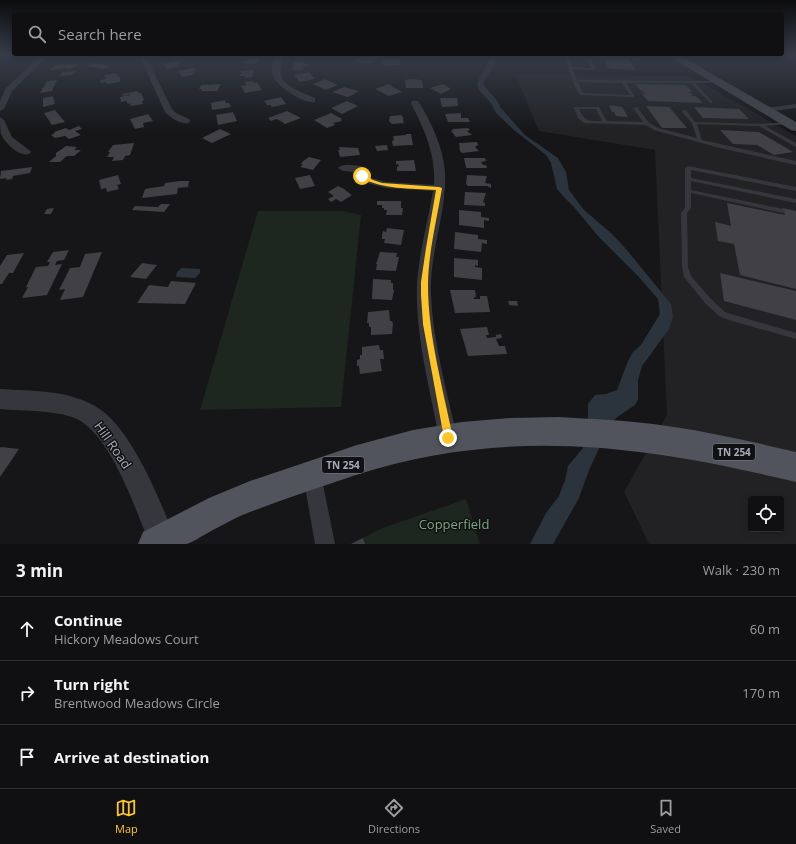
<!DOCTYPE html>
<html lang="en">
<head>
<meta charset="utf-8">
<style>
  body { margin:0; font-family:"Open Sans",sans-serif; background:#1e1e20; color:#f1f3f6 }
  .controls { position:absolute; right:12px; bottom:12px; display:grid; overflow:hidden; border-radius:4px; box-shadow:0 2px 6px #0003 }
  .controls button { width:36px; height:36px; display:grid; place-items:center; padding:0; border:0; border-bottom:1px solid #303032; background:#101012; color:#f1f3f6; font:20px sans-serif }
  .stop { position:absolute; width:12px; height:12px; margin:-9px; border:3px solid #ffc527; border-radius:50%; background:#fff }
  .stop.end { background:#ffc527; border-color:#fff; box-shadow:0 1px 4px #0008 }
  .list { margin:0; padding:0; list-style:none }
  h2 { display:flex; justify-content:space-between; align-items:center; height:52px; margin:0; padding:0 16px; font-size:17px }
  h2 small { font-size:13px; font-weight:400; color:#9c9d9f }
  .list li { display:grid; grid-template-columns:26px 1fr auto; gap:12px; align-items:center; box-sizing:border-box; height:64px; padding:0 16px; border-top:1px solid #303032 }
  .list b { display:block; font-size:15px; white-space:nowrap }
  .list p { margin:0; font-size:13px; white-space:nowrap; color:#9c9d9f }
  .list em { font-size:13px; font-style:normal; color:#9c9d9f }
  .icon { flex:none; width:22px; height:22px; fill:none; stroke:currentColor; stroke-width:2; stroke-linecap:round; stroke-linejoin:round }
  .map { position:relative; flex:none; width:796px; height:544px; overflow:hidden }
  .search { position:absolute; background:#101012; box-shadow:0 2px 6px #0003; left:12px; right:12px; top:12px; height:44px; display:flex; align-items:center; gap:10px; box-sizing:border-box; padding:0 14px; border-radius:4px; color:#9c9d9f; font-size:15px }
  .sheet { height:244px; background:#101012 }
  nav { display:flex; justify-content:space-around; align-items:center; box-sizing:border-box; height:56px; border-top:1px solid #303032; background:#101012; font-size:11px; color:#9c9d9f }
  nav a { display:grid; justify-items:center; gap:2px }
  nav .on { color:#ffc527 }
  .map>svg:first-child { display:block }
  .built { fill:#222225; fill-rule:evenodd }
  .green { fill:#1d261f }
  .water { fill:#2b343d }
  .building { fill:#404045 }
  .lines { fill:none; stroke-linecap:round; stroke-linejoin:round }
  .service { fill:#36373d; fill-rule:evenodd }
  .minor { fill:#36373d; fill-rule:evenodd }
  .tertiary { fill:#36373d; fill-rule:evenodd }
  .secondary { fill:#44464d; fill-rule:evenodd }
  .primary { fill:#52545d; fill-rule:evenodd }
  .route { fill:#ffc527 }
  .labels { text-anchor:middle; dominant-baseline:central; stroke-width:3; stroke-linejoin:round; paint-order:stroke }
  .shield { fill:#111113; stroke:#7a7d87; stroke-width:1 }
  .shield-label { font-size:10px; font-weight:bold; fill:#a7abb9 }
  .near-street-label { font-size:13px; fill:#a7abb9; stroke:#111113 }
  .near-park-label { font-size:13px; fill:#7ca681; stroke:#111113 }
</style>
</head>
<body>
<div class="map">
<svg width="796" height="544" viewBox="0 0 796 544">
  <rect width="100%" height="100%" fill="#161618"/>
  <path class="built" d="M515 74 690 76 796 136V544H649L624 492 667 415 655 150 539 131ZM751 499H781V529H751Z"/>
  <path class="green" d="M258 211H343L361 215 341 407 200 410Z
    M466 499 480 544H351L380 529Z"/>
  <path class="water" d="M495 55H501L496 58 495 64 483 83C487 92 498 98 500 107L525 135 558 158 566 172 569 190 577 201 584 210 612 234 626 249 671 304 673 317 669 329 642 366 638 380V400L635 405 616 418 608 429 589 470 579 498 553 544H530L546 513 559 496 565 480 568 466 583 448 588 423V404L595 395 606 394 617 390 628 361 633 352 641 345 660 314 658 299 637 275 598 236 574 207 564 197 557 189 551 163 546 155 514 130 496 113 491 103 478 89 477 83 489 60Z
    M182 268 200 269V273L195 278 176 277 177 272Z"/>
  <path class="building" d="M591 55H638L641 60 629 59 636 70 617 69 608 68 603 57 592 56Z
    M360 57H368L376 58 371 63 354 62Z
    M249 58H260L255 64 241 63Z
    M399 58 401 65H394L393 64H392V66L383 65 382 59Z
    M179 61 181 64H178L179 66 167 69 163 64Z
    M294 62H304V64H308L307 66H304L303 70H293Z
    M94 63 105 65 110 66 104 69 87 66Z
    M79 64 71 69 66 70 68 68 50 70 56 65Z
    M194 68 197 71 193 72 195 74 182 77 178 71Z
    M254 70 252 77 245 78V76H240V74H242L240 71Z
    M76 71 72 75 59 76 63 72Z
    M309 72 315 79 300 82 294 75Z
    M116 73 120 78V82L107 84 106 82 101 83 100 80 106 79 104 75Z
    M325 79 338 85 326 90 313 84Z
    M410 79 422 80 423 88H406L405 80Z
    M57 80 52 91 40 93 47 81Z
    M252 81 254 83 257 82 262 90 245 93 241 86 246 85 245 82Z
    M221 84 217 91H201L202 89H199L201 85Z
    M389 84 393 87 402 92 389 96 375 89Z
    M443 84 451 89 441 94 430 88Z
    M635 84 686 85 692 92H688L693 94 691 95 692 96H696L703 103 648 101 642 94H646L641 92 644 91 640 90Z
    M344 87 351 89 359 91 348 97 332 92Z
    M138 91 139 93H141L144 100 142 101 143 104 131 106 130 104 133 103 128 104 126 101 121 102 120 97 130 95V94L123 96 122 94Z
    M53 96 55 104 43 107V98Z
    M281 97 286 104 272 107 271 105H267L264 101Z
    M440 98H457L458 106 442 107Z
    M225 100 226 103H229L231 107 212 110 211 103Z
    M347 101 358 106 342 114 331 108Z
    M609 105 622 107 628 117 616 116 614 112H612Z
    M646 106 669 107 687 128H662Z
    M694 107 739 109 749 119 703 118Z
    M55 110 65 122 52 125 44 113Z
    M287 111 301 118 285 124 279 120 276 119 271 121 268 118Z
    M233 112 237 121 218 125 216 115Z
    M331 113 342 119 340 120 342 121 333 123 335 125 327 128 314 120Z
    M461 113V118H468L470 122H448L445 114Z
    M148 114 153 121 143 123 144 127 135 129 130 119Z
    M401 115 404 119H403L404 123 392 124 389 121 390 116Z
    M79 126 82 129 75 131 81 135 69 139 65 136 55 138 51 135 55 133 54 132 66 128 69 130Z
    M468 128 470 130 467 131 472 135 456 137 451 131 453 130 452 129Z
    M220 129 231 134 212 143 202 138Z
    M720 130 759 132 793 152 774 155 757 145 733 144Z
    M406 134H411L413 145 393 146 392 141 394 140 393 136 406 135Z
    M477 142 478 145 475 147 479 151 462 153 460 151 459 143Z
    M134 143 130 155 125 156 123 160 112 161 114 157H107L110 152H108L113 145Z
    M387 145 388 150 377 151 375 146Z
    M66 146 77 147 74 150H81L74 156H67L60 162H49L56 156V153Z
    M339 147 358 148 360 155 340 157 338 150H340Z
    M309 157 321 160 313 170 300 167 303 165 301 164 302 162Z
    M464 158H485L486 161 481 162 483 165H486L487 168H466Z
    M414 160 416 171H397V167L399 166 398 164H396V161Z
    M32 167 30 173 13 176 12 179 6 180 7 178 0 179 1 171Z
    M118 175 121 184 117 185 119 189 107 192 106 188 101 189 99 180Z
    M310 175 315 186 300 189 295 178Z
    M467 175 487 176 485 183 491 184V188L487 186H468L466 184Z
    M180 181H189L188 187 178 188 177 194 142 198 145 189 164 186 165 183Z
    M338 186 346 190H345L352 195 341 202 336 199 331 202 328 199 334 196 328 192Z
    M465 192 486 193 483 202 485 203V206L464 205Z
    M377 201H401V208H403L402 215H386L387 210H384V208H382V205H377Z
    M727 203 785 215 782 208 796 211V289L740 275 734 244 718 241 715 222 731 226Z
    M161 204H170L164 212 132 210 135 206 158 207Z
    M54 208 51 214H44L47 209Z
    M459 210 481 212V217L489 218V221L484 220V228L459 225Z
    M387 228 404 230 401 245 384 243 385 239H382V235L383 231 386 232Z
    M455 232 478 235V239L487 240V244L482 243 481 252 454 249Z
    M69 250 64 260 57 261 55 265 62 264 47 295 22 298 28 287H26L36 267 48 266 50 262H47L53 252Z
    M102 252 83 297 60 300 65 289 59 290 70 268 80 267 85 254Z
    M380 252 397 253 396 257H399L396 271 376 270 377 264H376Z
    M24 253 13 273H9L2 284H0V266L7 255Z
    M454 258 478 260V266L475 265V267L482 268V280L454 277Z
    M142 263 157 265 146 279 130 277Z
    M720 273 796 291V320L724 301Z
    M373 279 391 280V283H393V290H394L392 300 372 299Z
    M171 281 196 283 185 304 137 303 149 285 168 287Z
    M450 290H475L476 297H474V299H480V296H487L490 312 455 313Z
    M508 301H517L518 306 509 305Z
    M389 310 390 321H392L393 324 392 334 371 335V327H369V323H367L368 312Z
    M487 327 489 335H486L487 338 496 337V335L501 334 502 338 496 339 499 346H505L507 354 468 356 460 329Z
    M379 345 380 350H383L384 359H380L382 371 360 374 359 366H357V360L360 359V355H362V347Z
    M1 447 19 449 0 477V448Z
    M363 538 365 544H351Z"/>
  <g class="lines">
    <path class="service" d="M564 55H568L572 67 591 68 585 55H589L596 69 594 70 573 69 577 80 717 81 719 82 717 83H695L712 101V103H710L691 83H626L635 96 633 97 581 95C573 89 568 66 564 55ZM578 82 622 83 630 95 583 93Z
      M574 107H599L607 121 643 122 633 108 637 107 649 123 658 128 697 138 692 123 682 112V110H686L695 122 760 124 789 122V124H787L765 126 796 143V147L759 126 697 124 702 140 796 161V165L720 148 654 130 646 125 584 123 578 118 574 108ZM579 109H596L602 121C589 121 585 122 579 109Z
      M688 166 796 187V191L691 170V178L796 199V203L691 181V190L783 209 786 211 783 213 691 193V208L687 213 688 267 691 276 711 299 725 312 731 314 796 333V339L729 320 719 316 705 303 684 277 682 267 681 213 685 208V168Z"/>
    <path class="minor" d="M0 55H27L24 57 0 58Z
      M42 55H49L12 91 4 109 0 111V101L6 88Z
      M139 55H145L172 109 176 113 189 119 190 121 189 123C181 125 171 118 165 112Z
      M279 55H285C270 82 294 89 315 98V102C303 104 274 85 272 73 271 66 275 60 279 55Z
      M412 101H418C431 121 443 147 445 172 447 213 429 253 431 295 433 343 447 391 457 438L454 444 448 447 442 444 439 438C430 388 415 336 417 284 419 252 428 222 433 191L386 188 360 181 355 172 343 171 338 168C343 163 355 165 363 167L368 177 386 182 434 185C436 154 424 129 411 103Z
      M796 104V108L765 112 761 110 765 108Z
      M0 117 4 120 12 137 29 150 31 152 29 154C19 157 5 143 1 134 0 129 0 122 0 117Z
      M312 466 319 468 321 475 335 544H315L303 475 305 468Z"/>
    <path class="tertiary" d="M0 389C31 391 68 390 95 406 132 427 160 501 176 540L174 544H150C135 509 113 440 79 420 61 410 21 411 0 409Z"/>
    <path class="secondary" d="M667 55H679L796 122V131L791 130Z"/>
    <path class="primary" d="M559 417C590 419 621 420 653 424 701 430 749 441 796 452V482C645 446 508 426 356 475 317 488 278 501 240 516 228 522 216 528 204 535 198 538 192 543 186 544 171 544 153 544 138 544L143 532 209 498 250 481 357 445 413 430 462 422 511 418Z"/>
  </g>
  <linearGradient id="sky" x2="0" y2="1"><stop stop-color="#0c0c0d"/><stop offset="0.42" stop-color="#363c48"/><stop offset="1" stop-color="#363c48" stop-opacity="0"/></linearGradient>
  <rect width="796" height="131" fill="url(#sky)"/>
  <path class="route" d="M362 174 373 180 382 183 439 187 442 188C437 218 428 255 428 285 428 336 443 388 453 438L451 441 448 443 445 441 444 438 423 324 421 295V282L426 248 436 190C411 188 382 190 360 177V175Z"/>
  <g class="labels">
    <g class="shield">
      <rect x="713" y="444" width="42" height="16" rx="3"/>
      <rect x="322" y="457" width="42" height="16" rx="3"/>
    </g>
    <g class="shield-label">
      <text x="734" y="452">TN 254</text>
      <text x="343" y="465">TN 254</text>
    </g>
    <g class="near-street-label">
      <text transform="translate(113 445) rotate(55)">Hill Road</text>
    </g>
    <g class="near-park-label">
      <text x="454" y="524">Copperfield</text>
    </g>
  </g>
</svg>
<div class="controls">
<button><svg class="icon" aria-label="locate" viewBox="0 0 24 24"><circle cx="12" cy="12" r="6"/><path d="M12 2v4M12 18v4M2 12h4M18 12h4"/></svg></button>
</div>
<div class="stop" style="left:362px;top:176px"></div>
<div class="stop end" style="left:448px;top:438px"></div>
<div class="search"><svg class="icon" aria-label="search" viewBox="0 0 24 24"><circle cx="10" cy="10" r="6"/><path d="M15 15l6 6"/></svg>Search here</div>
</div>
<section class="sheet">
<h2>3 min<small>Walk · 230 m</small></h2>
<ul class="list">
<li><svg class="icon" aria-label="ahead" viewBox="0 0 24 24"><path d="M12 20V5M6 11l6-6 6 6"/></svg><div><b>Continue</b><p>Hickory Meadows Court</p></div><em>60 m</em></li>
<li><svg class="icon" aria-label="right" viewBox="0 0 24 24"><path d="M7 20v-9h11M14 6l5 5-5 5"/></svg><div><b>Turn right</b><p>Brentwood Meadows Circle</p></div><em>170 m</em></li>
<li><svg class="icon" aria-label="arrive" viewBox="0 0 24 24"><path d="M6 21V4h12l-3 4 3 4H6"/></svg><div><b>Arrive at destination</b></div></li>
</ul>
</section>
<nav>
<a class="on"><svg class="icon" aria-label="map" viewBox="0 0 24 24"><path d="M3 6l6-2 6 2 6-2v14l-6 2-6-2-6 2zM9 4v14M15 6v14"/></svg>Map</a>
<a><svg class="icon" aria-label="directions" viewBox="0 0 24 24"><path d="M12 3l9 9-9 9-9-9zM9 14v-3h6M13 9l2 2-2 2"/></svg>Directions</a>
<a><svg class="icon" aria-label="saved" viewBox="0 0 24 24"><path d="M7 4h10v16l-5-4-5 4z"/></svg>Saved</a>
</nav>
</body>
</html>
